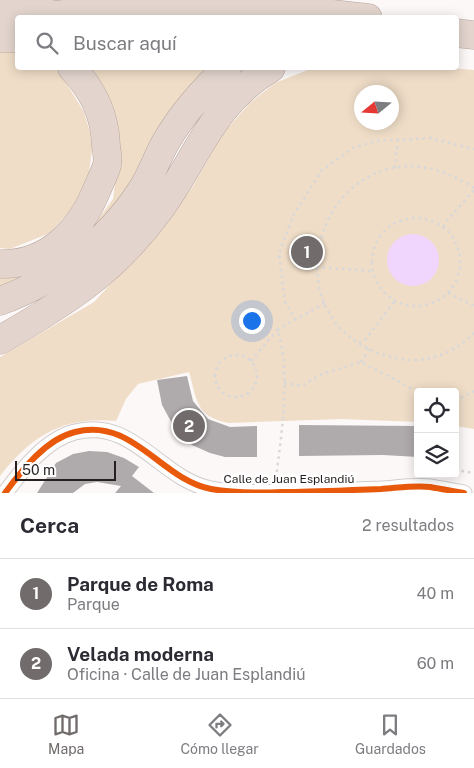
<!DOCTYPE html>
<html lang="es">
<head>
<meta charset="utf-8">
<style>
  body { margin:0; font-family:"Public Sans",sans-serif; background:#f7f7f7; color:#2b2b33 }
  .controls { position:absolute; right:15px; bottom:15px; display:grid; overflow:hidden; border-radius:5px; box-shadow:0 2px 12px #0003 }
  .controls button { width:45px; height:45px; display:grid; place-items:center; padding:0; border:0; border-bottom:1px solid #e1e1e2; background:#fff; color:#2b2b33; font:25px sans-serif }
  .compass { position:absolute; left:354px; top:85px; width:45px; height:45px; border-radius:50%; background:#fff; box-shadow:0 2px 12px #0003; rotate:252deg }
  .scale { position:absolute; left:15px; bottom:12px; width:101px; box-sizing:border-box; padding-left:5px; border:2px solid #251f1f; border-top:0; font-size:14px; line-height:18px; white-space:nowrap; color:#251f1f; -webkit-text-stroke:4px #fff; paint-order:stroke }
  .you { position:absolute; left:251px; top:320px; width:18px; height:18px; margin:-12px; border:4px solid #fff; border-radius:50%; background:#1a73e8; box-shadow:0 0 0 8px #1a73e833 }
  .badge { display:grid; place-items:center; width:32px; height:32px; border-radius:50%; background:#716b6b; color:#fff; font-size:16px; font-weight:700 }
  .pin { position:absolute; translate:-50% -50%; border:2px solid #fff; box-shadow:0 1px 5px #0006 }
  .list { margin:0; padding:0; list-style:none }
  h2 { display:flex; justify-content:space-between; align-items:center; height:65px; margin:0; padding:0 20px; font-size:21px }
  h2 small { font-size:16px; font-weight:400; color:#7c7c81 }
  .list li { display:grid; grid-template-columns:32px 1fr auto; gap:15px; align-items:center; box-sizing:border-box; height:70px; padding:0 20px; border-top:1px solid #e1e1e2 }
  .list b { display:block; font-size:19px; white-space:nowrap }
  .list p { margin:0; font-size:16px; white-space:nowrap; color:#7c7c81 }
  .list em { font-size:16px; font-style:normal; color:#7c7c81 }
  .icon { flex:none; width:28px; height:28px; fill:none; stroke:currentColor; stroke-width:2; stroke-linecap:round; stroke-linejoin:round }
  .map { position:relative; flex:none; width:474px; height:493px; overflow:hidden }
  .search { position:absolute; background:#fff; box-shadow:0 2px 12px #0003; left:15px; right:15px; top:15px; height:55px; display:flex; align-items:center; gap:12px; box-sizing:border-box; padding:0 18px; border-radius:5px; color:#7c7c81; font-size:19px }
  .sheet { height:205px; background:#fff }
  nav { display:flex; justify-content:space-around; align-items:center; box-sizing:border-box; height:70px; border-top:1px solid #e1e1e2; background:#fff; font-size:14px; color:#7c7c81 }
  nav a { display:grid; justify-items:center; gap:2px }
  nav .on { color:#716b6b }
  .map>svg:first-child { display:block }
  .green { fill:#efddc7; fill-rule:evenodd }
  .water { fill:#f0d5fc }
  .building { fill:#afaaac }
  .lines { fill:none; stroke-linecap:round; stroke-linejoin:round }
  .minor-casing { stroke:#d1cccc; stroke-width:17 }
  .motorway-casing { stroke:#b7a69f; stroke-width:29 }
  .path { stroke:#d8d8d8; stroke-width:2.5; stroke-dasharray:2.5 4; stroke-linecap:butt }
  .minor { stroke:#fffefe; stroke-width:15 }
  .motorway { stroke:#e3d5ce; stroke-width:28 }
  .cycleway-casing { stroke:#fff; stroke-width:9 }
  .cycleway { stroke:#e8590c; stroke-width:6 }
  .labels { text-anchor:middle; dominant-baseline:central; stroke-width:5; stroke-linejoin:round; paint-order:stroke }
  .street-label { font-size:12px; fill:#251f1f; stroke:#fff }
</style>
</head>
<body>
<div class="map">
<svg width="474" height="493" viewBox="0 0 474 493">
  <rect width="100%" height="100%" fill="#fdf8f8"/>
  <path class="green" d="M0 48 17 49 18 68H57L84 112 93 143 86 194 50 233 10 249 0 248Z
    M85 68H210L185 91 158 130 124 196 100 230 0 290V276L86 236 113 199 118 160Z
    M313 68H452L474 70V429L455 426V392H418V422L342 419 228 423C195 416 197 399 189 372L138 384 126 399 116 421C64 416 32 435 0 476V357L94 302 160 230 193 186 223 133 250 103 275 83ZM362 92H392V122H362Z"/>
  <path class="water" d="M387 260a26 26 0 1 1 52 0a26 26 0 1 1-52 0Z"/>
  <path class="building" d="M187 376 193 401 208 419 230 427 257 426V457H225L210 453 192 445 174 427 162 405 157 380Z
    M299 425 418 426V457L383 455 299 456Z
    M89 451 107 452 124 458 139 467 132 476 154 493H115L121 486 97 482 85 484 73 493H37L56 463 73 454Z"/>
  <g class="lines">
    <defs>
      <path id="minor" d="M5 493C22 470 46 439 75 432 133 417 160 479 211 489 234 493 259 493 282 492 315 492 348 490 381 489 397 488 415 485 430 487 442 489 453 491 464 493"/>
      <path id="motorway" d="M0 11 51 14
        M31 18C142 3 257 4 368 18
        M456 33 474 35
        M0 38H18
        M0 264C49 265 81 230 98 187 101 180 105 172 107 165 108 160 107 152 106 146 105 114 93 90 72 68
        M0 301C57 280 108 242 141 191 152 175 157 156 167 140 183 113 204 89 227 68
        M0 340C66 302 114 272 160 209 198 157 211 104 271 68"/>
    </defs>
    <use href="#minor" class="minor-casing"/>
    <use href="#motorway" class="motorway-casing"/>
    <path class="path" d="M395 168 398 138
      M474 188C334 96 245 323 395 358 424 365 454 354 474 333
      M372 262a44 44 0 1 1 88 0a44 44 0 1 1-88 0Z
      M444 227V224L474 190
      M316 267 372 271
      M448 293 474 306
      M296 320 285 302 279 254 293 216 322 170 353 148 377 141 430 138 474 149
      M359 343 365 340 395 301
      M215 376a21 21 0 1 1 42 0a21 21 0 1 1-42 0Z
      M251 361 277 330
      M361 362 369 349
      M284 383 301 386 322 374 361 362 418 392
      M455 401 474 391
      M455 470 474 473
      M276 478C281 437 292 369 277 330L325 303"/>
    <use href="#minor" class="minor"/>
    <use href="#motorway" class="motorway"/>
    <defs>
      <path id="cycleway" d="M5 493C22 470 46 439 75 432 133 417 160 479 211 489 234 493 259 493 282 492 315 492 348 490 381 489 397 488 415 485 430 487 442 489 453 491 464 493"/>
    </defs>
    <use href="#cycleway" class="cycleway-casing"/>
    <use href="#cycleway" class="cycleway"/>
  </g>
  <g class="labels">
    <g class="street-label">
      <text x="289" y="479">Calle de Juan Esplandiú</text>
    </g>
  </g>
</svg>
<div class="controls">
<button><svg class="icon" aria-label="locate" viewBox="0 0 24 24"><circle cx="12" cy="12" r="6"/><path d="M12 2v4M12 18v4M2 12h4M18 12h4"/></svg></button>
<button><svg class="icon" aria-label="layers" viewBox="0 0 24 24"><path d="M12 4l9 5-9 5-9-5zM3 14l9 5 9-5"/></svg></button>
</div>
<svg class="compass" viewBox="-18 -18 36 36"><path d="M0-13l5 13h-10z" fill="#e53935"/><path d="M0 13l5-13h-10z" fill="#7c7c81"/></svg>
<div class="scale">50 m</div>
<div class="you"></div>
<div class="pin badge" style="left:307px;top:252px">1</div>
<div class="pin badge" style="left:189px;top:426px">2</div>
<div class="search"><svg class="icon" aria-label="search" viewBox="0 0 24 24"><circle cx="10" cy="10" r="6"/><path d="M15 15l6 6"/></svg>Buscar aquí</div>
</div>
<section class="sheet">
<h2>Cerca<small>2 resultados</small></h2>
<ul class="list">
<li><span class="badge">1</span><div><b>Parque de Roma</b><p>Parque</p></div><em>40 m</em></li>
<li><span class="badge">2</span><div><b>Velada moderna</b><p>Oficina · Calle de Juan Esplandiú</p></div><em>60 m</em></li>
</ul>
</section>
<nav>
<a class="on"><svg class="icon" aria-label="map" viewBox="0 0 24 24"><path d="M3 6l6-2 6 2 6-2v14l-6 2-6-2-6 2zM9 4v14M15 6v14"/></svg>Mapa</a>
<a><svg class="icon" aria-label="directions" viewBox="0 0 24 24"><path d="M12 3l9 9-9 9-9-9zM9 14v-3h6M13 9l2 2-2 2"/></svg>Cómo llegar</a>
<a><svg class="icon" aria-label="saved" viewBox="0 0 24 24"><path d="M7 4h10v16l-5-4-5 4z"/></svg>Guardados</a>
</nav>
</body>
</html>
